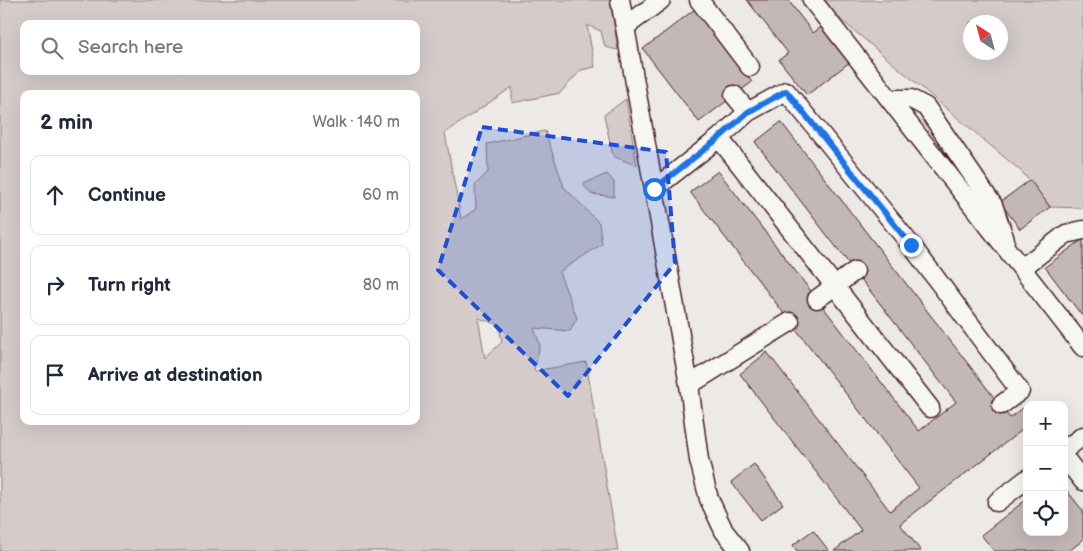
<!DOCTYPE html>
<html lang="en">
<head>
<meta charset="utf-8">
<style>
  body { margin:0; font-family:"Balsamiq Sans",sans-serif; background:#f6f6f7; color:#1f2937 }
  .controls { position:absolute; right:15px; bottom:15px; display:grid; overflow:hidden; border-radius:10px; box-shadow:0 5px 20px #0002 }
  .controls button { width:45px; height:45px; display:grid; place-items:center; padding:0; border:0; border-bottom:1px solid #e0e1e3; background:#fff; color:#1f2937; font:25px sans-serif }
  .compass { position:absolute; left:963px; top:15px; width:45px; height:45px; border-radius:50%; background:#fff; box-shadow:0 5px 20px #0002; rotate:324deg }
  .stop { position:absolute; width:15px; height:15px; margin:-11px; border:4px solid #1a73e8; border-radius:50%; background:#fff }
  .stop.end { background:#1a73e8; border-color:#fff; box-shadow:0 1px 5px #0008 }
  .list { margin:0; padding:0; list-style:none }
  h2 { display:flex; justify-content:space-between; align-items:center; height:65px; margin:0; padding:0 20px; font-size:21px }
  h2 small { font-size:16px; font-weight:400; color:#747a83 }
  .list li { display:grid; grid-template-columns:32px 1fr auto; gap:15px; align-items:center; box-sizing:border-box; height:80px; margin:0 10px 10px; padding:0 10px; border:1px solid #e0e1e3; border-radius:10px }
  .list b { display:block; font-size:19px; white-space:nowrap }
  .list em { font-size:16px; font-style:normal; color:#747a83 }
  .icon { flex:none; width:28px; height:28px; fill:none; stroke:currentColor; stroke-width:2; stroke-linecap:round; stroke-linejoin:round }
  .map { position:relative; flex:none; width:1083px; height:551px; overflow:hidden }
  .search { position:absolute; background:#fff; box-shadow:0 5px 20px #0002; left:20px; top:20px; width:400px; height:55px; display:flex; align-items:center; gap:12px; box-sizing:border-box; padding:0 18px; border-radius:10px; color:#747a83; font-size:19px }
  .panel { position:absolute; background:#fff; box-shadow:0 5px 20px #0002; left:20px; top:90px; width:400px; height:335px; border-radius:10px }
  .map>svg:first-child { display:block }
  .green { fill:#d4cbca; stroke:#8f757a; fill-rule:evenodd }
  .building { fill:#c4b7b7; stroke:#4a1f2b }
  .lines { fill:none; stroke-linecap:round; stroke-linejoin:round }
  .minor-casing { stroke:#4a1f2b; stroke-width:21 }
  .minor { stroke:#f6f6f2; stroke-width:18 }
  .route { stroke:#1a73e8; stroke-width:6 }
  .marked { fill:#1d4ed8; fill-opacity:0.2; stroke:#1d4ed8; stroke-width:4; stroke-dasharray:10 6; stroke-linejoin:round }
</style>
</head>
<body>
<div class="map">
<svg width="1083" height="551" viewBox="0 0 1083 551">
  <rect width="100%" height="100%" fill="#ece9e6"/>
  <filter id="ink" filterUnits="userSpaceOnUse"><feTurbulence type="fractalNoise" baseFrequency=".02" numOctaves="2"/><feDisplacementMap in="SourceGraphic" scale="10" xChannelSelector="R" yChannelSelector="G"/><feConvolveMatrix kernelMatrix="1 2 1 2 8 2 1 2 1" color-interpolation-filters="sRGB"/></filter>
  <g filter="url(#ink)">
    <path class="green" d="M0 0H610L618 50 605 47 601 31 587 25 595 67 581 70 560 93 512 103V87L445 133 461 219 476 209 475 185 488 172 487 144 545 131 564 187 599 223 602 244 559 272 577 318 570 331 534 328 540 345 534 371 586 362 618 551H0ZM24 24H416V71H24ZM24 94H416V421H24ZM478 318 499 325 502 342 485 358Z
      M823 0H1083V208L1050 207 1022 172 833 13ZM970 22H1000V52H970Z
      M626 99 637 166 613 156 604 115Z
      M607 174 614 182V197L591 194 583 184Z"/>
    <path class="building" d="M747 0H788L813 33 823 26 850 62 807 95 779 60 788 53Z
      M695 9 752 82 699 122 643 49Z
      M781 122 1010 418 1027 405V435L1022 430 900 524 921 551H834L861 530 740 374 767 352 890 511 919 488 690 192 718 171 919 431 956 402 755 142Z
      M1030 180 1050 207 1020 229 1000 202Z
      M1083 239V317L1045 267Z
      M754 464 783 504 761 520 731 482Z
      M1064 487 1083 511V540L1069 551H994L981 535 1027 499V532H1064Z
      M813 530 829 551H797L793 545Z"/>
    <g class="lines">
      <defs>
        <path id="minor" d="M620 0 625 27
          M661 0 625 27 689 385 699 460 709 499 724 531 740 551
          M699 0 750 67
          M812 0 1083 347
          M734 95 748 112
          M890 99H911L926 107 993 205 1005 240
          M719 138 930 408
          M654 189 719 138 748 112 786 91 911 245 1020 391 1001 405
          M1022 268 1066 234 1083 230
          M817 299 855 271
          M689 385 790 322
          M1064 450 1083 436
          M1064 457 1083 481
          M997 502 1027 479"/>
      </defs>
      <use href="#minor" class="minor-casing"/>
      <use href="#minor" class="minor"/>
    </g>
  </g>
  <g class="lines" filter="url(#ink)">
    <path class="route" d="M654 189 719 138 748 112 786 91 911 245"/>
  </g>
  <path class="marked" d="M482 127 666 152 675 263 568 396 438 270Z"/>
</svg>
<div class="controls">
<button>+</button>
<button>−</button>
<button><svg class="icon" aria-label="locate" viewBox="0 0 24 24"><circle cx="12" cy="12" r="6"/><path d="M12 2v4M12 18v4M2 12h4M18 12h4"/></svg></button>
</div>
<svg class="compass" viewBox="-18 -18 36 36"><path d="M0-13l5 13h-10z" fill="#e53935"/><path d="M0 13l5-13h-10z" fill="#747a83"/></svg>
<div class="stop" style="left:654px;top:189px"></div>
<div class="stop end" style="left:911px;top:245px"></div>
<div class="search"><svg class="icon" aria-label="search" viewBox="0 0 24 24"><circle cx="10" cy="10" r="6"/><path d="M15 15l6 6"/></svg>Search here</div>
<section class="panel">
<h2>2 min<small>Walk · 140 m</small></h2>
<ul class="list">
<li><svg class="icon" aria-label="ahead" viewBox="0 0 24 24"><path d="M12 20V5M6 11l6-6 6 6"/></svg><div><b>Continue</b></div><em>60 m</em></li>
<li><svg class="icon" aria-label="right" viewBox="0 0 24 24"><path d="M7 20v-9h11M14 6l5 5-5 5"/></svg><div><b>Turn right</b></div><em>80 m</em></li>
<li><svg class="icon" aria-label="arrive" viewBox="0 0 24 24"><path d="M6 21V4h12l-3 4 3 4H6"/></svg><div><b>Arrive at destination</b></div></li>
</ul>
</section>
</div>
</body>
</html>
